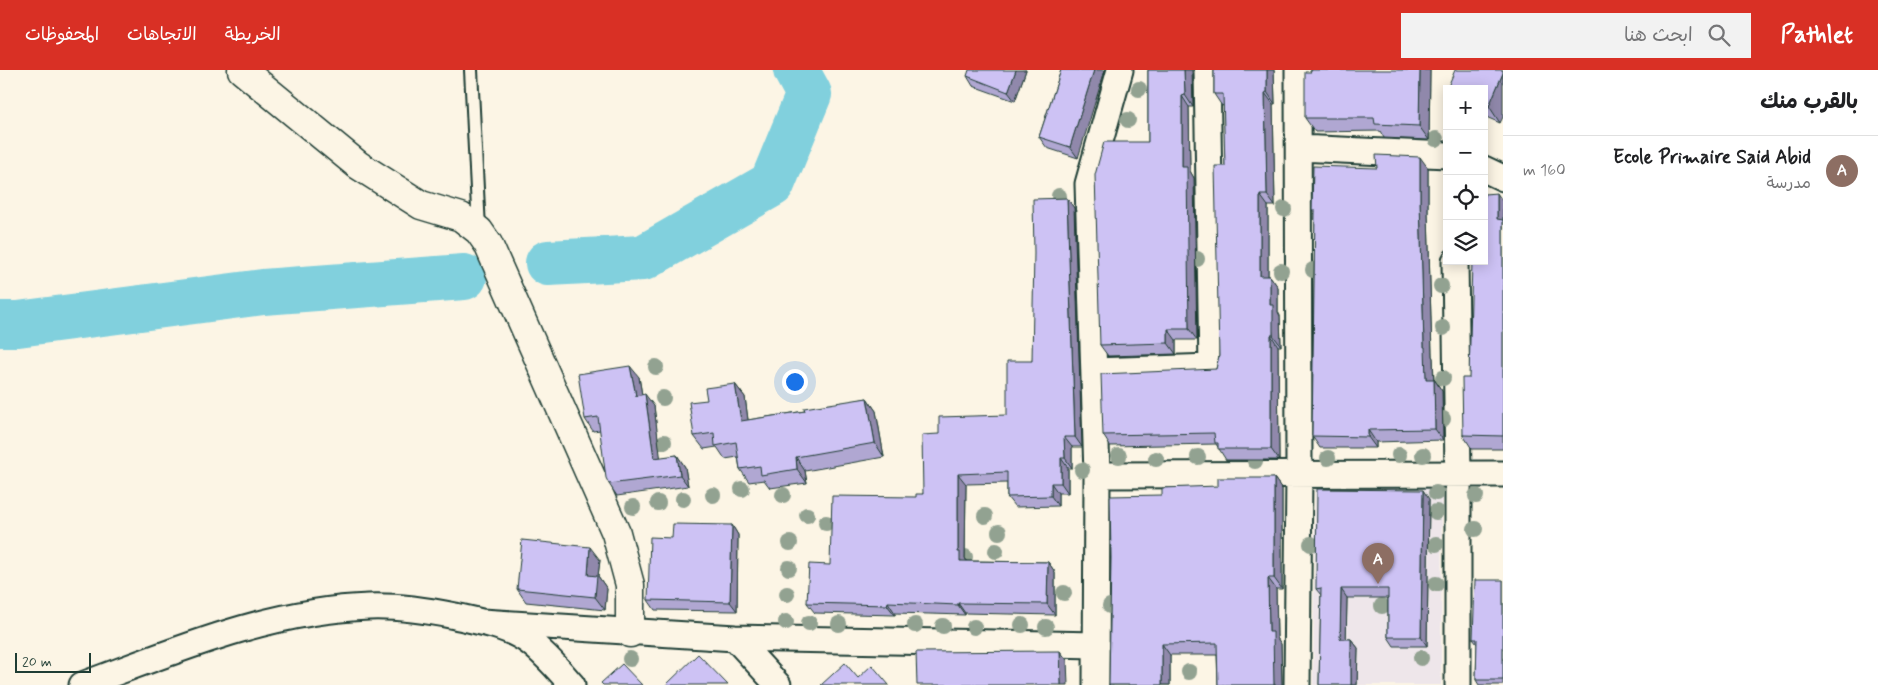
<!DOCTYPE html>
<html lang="ar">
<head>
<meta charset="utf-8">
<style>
  body { margin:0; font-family:Mynerve,"Playpen Sans Arabic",sans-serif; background:#f2f2f2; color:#202124; direction:rtl }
  .controls { position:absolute; right:15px; top:15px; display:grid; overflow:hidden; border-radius:0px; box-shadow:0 2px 12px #0003 }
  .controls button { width:45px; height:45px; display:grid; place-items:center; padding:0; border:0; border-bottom:1px solid #e0e0e0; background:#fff; color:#202124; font:25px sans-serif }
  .scale { position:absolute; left:15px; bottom:12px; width:76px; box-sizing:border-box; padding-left:5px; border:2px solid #1f3d34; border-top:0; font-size:14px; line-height:18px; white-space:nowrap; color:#1f3d34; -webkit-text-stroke:4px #fcf5e5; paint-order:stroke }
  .you { position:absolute; left:794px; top:311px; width:18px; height:18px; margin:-12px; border:4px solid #fff; border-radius:50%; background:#1a73e8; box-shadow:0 0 0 8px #1a73e833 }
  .badge { display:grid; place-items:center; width:32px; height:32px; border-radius:50%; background:#d93025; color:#fff; font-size:16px; font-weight:700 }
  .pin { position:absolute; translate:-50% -41px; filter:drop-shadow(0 1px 2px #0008) }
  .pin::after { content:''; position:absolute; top:26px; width:18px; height:15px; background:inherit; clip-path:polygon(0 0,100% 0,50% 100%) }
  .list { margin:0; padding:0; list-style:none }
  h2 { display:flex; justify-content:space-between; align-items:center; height:65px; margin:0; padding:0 20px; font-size:21px }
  h2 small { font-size:16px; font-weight:400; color:#757577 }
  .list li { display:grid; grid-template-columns:32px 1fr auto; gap:15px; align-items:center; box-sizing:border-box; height:70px; padding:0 20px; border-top:1px solid #e0e0e0 }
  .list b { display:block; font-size:19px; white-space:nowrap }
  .list p { margin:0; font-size:16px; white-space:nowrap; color:#757577 }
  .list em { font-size:16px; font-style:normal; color:#757577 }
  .icon { flex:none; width:28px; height:28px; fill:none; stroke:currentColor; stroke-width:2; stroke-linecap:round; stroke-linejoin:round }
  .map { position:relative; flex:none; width:1503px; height:615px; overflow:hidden; direction:ltr }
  header { display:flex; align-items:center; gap:30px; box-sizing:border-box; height:70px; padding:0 25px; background:#d93025; color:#fff }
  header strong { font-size:24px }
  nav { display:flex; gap:28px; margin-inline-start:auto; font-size:18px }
  .search { width:350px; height:45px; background:#f2f2f2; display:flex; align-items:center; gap:12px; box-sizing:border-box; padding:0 18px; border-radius:0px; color:#757577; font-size:19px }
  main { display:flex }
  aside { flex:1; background:#fff }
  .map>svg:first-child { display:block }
  .built { fill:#eee6ea }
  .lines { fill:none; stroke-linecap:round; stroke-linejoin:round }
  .river { stroke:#81d0dd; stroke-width:46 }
  .service-casing { stroke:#1f3d34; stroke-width:16 }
  .minor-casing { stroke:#1f3d34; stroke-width:29 }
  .tertiary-casing { stroke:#1f3d34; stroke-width:31 }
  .service { stroke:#fcf5e5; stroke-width:12 }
  .minor { stroke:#fcf5e5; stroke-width:25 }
  .tertiary { stroke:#fcf5e5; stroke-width:28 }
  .tree { fill:#92a291 }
  .wall { fill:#b0a7d2; stroke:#1f3d34 }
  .shaded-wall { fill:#9088ab; stroke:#1f3d34 }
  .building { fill:#cdc2f4; stroke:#1f3d34 }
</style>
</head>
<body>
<header>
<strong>Pathlet</strong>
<div class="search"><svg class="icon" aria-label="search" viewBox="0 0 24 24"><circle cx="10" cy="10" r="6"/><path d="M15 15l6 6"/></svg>ابحث هنا</div>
<nav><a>الخريطة</a><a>الاتجاهات</a><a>المحفوظات</a></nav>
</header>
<main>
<aside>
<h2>بالقرب منك<small></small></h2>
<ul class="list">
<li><span class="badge" style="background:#8d6e63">A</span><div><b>Ecole Primaire Said Abid</b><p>مدرسة</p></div><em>160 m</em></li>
</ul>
</aside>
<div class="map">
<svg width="1503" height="615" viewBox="0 0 1503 615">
  <rect width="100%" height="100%" fill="#fcf5e5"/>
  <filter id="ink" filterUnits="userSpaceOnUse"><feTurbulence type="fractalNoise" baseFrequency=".02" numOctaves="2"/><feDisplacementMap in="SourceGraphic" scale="10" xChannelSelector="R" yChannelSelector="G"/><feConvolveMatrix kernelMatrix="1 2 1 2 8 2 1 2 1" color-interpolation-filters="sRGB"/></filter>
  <g filter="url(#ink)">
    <path class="built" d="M1315 413 1442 414 1441 615H1313Z"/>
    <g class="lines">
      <path class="river" d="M548 193 643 188 772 114 809 24 796 0
        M0 254H18L263 222 464 207"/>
      <defs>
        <path id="service" d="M471 0 479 159"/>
        <path id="minor" d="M1299 78 1447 85
          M1484 99 1503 108
          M1455 191 1458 404V615
          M1094 301 1212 297 1207 0
          M1097 405 1088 114 1120 0
          M482 552 735 568 1097 575
          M735 568 778 615
          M82 615C175 581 270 540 369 537 395 536 430 541 455 546 477 551 501 555 520 566 538 575 559 600 572 615
          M1096 615 1097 405 1503 404
          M1297 615 1299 404 1298 0"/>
        <path id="tertiary" d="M242 0 358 95 421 135 461 147 479 161 488 174 616 463 630 515V563"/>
      </defs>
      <use href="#service" class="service-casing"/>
      <use href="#minor" class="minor-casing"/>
      <use href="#tertiary" class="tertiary-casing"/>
      <use href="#service" class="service"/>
      <use href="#minor" class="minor"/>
      <use href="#tertiary" class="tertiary"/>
    </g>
    <g class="tree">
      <circle cx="1139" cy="19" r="8"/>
      <circle cx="1128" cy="50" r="8"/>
      <circle cx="1436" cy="69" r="8"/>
      <circle cx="1059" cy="126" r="8"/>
      <circle cx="1284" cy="139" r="8"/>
      <circle cx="1197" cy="189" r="8"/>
      <circle cx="1313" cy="200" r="8"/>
      <circle cx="1281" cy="201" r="8"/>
      <circle cx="1441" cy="216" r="8"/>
      <circle cx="1443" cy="258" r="8"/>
      <circle cx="656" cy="297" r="8"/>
      <circle cx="1443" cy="308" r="8"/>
      <circle cx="663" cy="328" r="8"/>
      <circle cx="1443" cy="349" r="8"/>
      <circle cx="664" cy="372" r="8"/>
      <circle cx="1399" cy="385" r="8"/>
      <circle cx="1423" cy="385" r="8"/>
      <circle cx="1119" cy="386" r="8"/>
      <circle cx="1198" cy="387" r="8"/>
      <circle cx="1328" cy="388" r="8"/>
      <circle cx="1156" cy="389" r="8"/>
      <circle cx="1255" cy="391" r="8"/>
      <circle cx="1082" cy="400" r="8"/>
      <circle cx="742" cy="419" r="8"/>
      <circle cx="1436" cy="423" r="8"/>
      <circle cx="713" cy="425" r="8"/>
      <circle cx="783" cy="425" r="8"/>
      <circle cx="1476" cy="426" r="8"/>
      <circle cx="683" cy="429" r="8"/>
      <circle cx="658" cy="433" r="8"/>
      <circle cx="633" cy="437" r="8"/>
      <circle cx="1436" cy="442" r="8"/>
      <circle cx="807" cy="445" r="8"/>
      <circle cx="985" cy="446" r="8"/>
      <circle cx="826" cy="453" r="8"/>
      <circle cx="1475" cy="459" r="8"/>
      <circle cx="999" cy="462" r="8"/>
      <circle cx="790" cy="473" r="8"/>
      <circle cx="1311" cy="474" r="8"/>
      <circle cx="1436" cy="474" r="8"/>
      <circle cx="996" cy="481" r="8"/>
      <circle cx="965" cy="487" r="8"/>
      <circle cx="789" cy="498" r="8"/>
      <circle cx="1436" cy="514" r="8"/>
      <circle cx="1064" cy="523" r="8"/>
      <circle cx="787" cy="524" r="8"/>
      <circle cx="1110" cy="536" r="8"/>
      <circle cx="1382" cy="536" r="8"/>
      <circle cx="786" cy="552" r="8"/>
      <circle cx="809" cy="553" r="8"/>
      <circle cx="839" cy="554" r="8"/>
      <circle cx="915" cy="555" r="8"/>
      <circle cx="1022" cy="555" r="8"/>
      <circle cx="943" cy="556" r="8"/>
      <circle cx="974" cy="557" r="8"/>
      <circle cx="1046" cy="557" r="8"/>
      <circle cx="1421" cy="588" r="8"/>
      <circle cx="630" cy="589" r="8"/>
      <circle cx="1189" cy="602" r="8"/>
    </g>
    <path class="wall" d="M1026 0 1015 31 973 16 967 6Z
      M1061 0 1078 88 1047 78 1039 67Z
      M1148 0H1192L1193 37H1189L1190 101 1194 108 1197 270H1176V284L1108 286 1100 275 1148 72Z
      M1214 0H1274L1275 34H1273L1275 136H1268V206H1270L1278 217V242L1280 246 1281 276H1278L1279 390H1226L1216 374 1110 376 1103 365 1216 299 1219 286 1225 96 1224 35 1222 36 1214 24Z
      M1430 0 1429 70 1384 68 1380 61 1315 62 1305 48 1311 2Z
      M1503 0 1500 53 1484 46V19Z
      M1377 98H1428V143L1432 286 1433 288 1434 309 1442 321 1443 370 1376 372V378H1320L1312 366 1315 144 1312 140Z
      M1067 128 1074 138 1082 377H1072V398H1068V423H1058V436L1015 437 1007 427V413L966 414 965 488 967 491 1048 492 1055 502V545L965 543V545L895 543V545L815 543 807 533 830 495 916 427 923 424 939 364 1007 345 1032 291Z
      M1503 132V379H1472L1463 365Z
      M639 307 642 325 654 336 660 388 677 385 685 397 688 416 617 426 609 414 600 360 593 361 585 349Z
      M735 314 745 327 748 350 805 341 867 328 876 341 884 387 805 401 807 413 770 418 764 410 749 412 740 399 738 387 725 389 717 377 704 379 694 366 707 330Z
      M1274 408 1282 419V519H1276L1277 568 1281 574 1282 615H1218L1217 585H1170V615H1109L1162 425Z
      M1429 429 1427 576H1394L1388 567V528H1347L1346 569H1351L1358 578 1357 615H1319L1321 525 1316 519Z
      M732 455 738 465 737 541 655 540 648 530 672 468Z
      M600 490 598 506 607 519 605 540 526 532 517 519Z
      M1503 510V615H1479L1476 610 1477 574 1473 569Z"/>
    <path class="shaded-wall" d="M1016 0H1026L1015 31 1008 22Z
      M1094 0H1105L1078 88 1070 77Z
      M1184 0H1192L1193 37 1185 25Z
      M1267 0H1274L1275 34 1267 22Z
      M1420 0H1430L1429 70 1419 56Z
      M1503 3V47L1500 53 1489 36Z
      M1265 23 1273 34 1275 136 1267 125Z
      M1182 26 1189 37 1190 101 1194 108 1197 270 1189 259 1182 97Z
      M1420 87 1428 98V143L1432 286 1433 288 1434 321 1426 309 1424 277 1420 131Z
      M1497 123 1503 132V158L1497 149Z
      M1260 125 1268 136V217L1260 206Z
      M1067 128 1074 138 1082 377 1075 367Z
      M1270 206 1278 217V242L1280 246 1281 276 1273 265 1270 235Z
      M1168 259 1176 270V284L1168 273Z
      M1271 265 1278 276 1279 390 1271 379Z
      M630 296 639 307 644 337 636 326Z
      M1434 309 1442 321 1443 370 1435 359Z
      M735 314 745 327 750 365 741 351Z
      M645 324 654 336 662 400 654 388Z
      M867 328 876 341 884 387 875 373Z
      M1368 360 1376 372V378L1368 367Z
      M1064 367 1072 377V398L1065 388Z
      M677 385 685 397 688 416 680 405Z
      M796 387 805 401 807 413 797 399Z
      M1061 388 1068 398V423L1061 413Z
      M958 404 966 414 965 488 967 492 960 491 958 482Z
      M1274 408 1282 419V519L1274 508Z
      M1051 413 1058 423V436L1051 426Z
      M1423 420 1429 429 1427 576 1421 567Z
      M732 455 738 465 737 541 730 532Z
      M590 477 600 490 598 506 607 519 605 540 595 527 588 505Z
      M1048 492 1055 502V545L1047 534Z
      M1268 508 1276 519 1277 568 1281 574 1282 615H1274L1269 562Z
      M1341 519 1347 528 1346 578 1340 569Z
      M888 532 895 543V545L887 535Z
      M958 533 965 543V545L958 535Z
      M1351 569 1358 578 1357 615H1351Z
      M1162 574 1170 585V615H1162Z
      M1060 581 1067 590 1068 615H1061Z"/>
    <path class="building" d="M969 0H1016L1008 22 967 6Z
      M1061 0H1094L1070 77 1039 67Z
      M1148 0H1184L1185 25 1182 26V97H1187L1189 259H1168V273L1100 275 1095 105 1104 72H1148Z
      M1214 0H1267V22L1265 23 1267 125H1260V206H1270V235H1273V265H1271V379H1218V373H1215L1214 363 1103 365 1101 304 1216 299 1219 286 1215 96H1225L1223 24H1214Z
      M1311 0H1420L1419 56 1375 54 1374 48H1305V2H1311Z
      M1455 0H1503V3L1489 36 1484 34V19H1447Z
      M1376 85 1420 87V131L1424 277H1425L1426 309H1434L1435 359 1368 360V367L1312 366 1315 140H1312L1313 96 1377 98Z
      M1497 123V149L1503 150V366L1463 365 1462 308H1469L1472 191H1484V124Z
      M1067 128 1075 367H1064L1065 388H1061V413H1051V426L1007 427V402L958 404V482H960V491L1048 492 1047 534 958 533V535L888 532 887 535 807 533 809 494 830 495 832 426 916 427V424H923L922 365 939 364V347L1007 345V291H1032L1034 183 1033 129Z
      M630 296 636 326 645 324 654 388 677 385 680 405 609 414 606 408 598 347 585 349 578 304Z
      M735 314 741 351 805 341 804 338 867 328 875 373 796 387 797 399 761 405 760 396 740 399 736 372 715 376 714 363 694 366 689 332 707 330 705 318Z
      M1218 408H1274V508H1268L1269 562H1273L1274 615H1218L1217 573 1162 574V615H1109L1111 488 1110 426 1162 425V418L1218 416Z
      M1317 419 1423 420 1421 567H1388V519H1341L1340 569H1351V615H1319L1321 518 1316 519Z
      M673 454 732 455 730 532 648 530 650 467 672 468Z
      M522 470 590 477 588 505 597 506 595 527 517 519Z
      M1475 510H1503V610H1476L1477 569H1473Z
      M1060 581 1061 615H917L916 582Z
      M698 584 728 615H666Z
      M845 593 858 608 872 595 889 615H821Z
      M622 594 642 615H603L601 613Z"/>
  </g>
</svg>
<div class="controls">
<button>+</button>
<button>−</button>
<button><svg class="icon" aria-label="locate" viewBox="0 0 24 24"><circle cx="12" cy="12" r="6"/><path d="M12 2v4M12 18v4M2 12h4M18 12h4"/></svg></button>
<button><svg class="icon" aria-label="layers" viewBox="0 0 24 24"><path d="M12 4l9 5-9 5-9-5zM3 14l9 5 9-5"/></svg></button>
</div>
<div class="scale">20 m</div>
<div class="you"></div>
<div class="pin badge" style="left:1378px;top:514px;background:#8d6e63">A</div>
</div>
</main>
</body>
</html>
